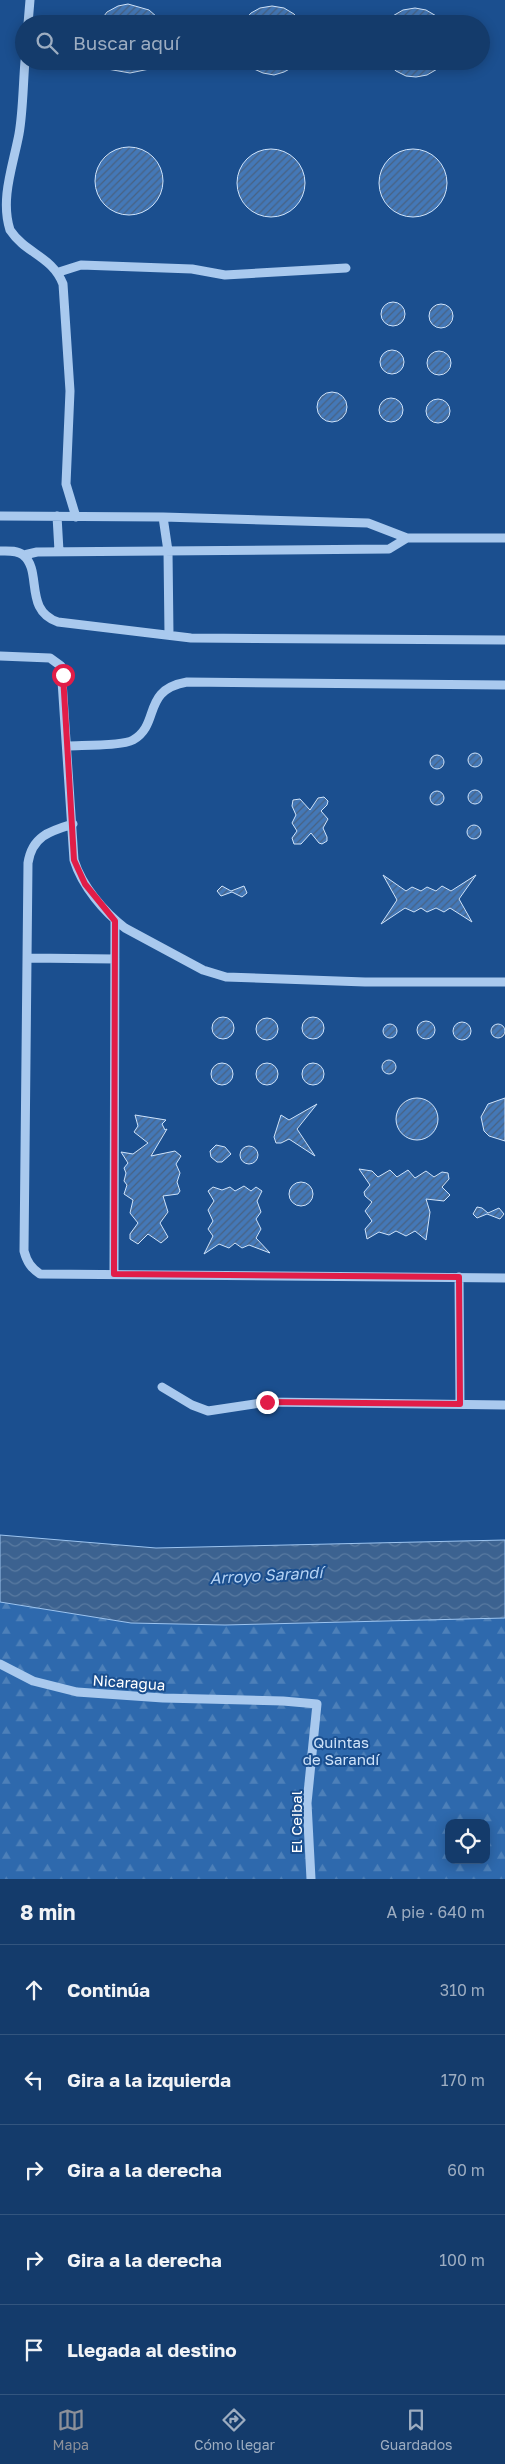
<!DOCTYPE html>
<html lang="es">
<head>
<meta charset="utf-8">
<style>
  body { margin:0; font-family:"Golos Text",sans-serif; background:#1d4271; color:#f1f3f6 }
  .controls { position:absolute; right:15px; bottom:15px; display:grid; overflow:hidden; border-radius:10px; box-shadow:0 2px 12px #0003 }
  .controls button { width:45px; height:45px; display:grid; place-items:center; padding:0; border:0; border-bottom:1px solid #33557e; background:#143b6b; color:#f1f3f6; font:25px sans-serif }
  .stop { position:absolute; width:15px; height:15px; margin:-11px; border:4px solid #e11d48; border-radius:50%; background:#fff }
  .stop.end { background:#e11d48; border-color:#fff; box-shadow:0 1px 5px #0008 }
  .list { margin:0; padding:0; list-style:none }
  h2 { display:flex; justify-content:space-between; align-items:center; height:65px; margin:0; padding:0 20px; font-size:21px }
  h2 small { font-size:16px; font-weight:400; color:#9dadc1 }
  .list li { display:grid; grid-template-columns:32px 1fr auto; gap:15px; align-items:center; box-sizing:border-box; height:90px; padding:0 20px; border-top:1px solid #33557e }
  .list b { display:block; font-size:19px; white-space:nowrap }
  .list em { font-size:16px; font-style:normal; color:#9dadc1 }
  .icon { flex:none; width:28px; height:28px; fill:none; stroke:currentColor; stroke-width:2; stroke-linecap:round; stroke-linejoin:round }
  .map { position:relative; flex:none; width:505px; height:1879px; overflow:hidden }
  .search { position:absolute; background:#143b6b; box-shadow:0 2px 12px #0003; left:15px; right:15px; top:15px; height:55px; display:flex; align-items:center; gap:12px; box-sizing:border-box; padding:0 18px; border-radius:28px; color:#9dadc1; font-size:19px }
  .sheet { height:515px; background:#143b6b }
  nav { display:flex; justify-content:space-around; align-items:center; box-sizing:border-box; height:70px; border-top:1px solid #33557e; background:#143b6b; font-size:14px; color:#9dadc1 }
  nav a { display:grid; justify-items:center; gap:2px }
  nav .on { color:#8c9099 }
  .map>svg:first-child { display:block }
  .forest { fill:url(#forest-firs); fill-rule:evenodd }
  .water { fill:url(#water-waves); stroke:#9cc4f0 }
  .building { fill:url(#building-hatch); stroke:#cfe3fa }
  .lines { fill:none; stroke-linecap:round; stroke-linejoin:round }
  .minor { stroke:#a9c9ee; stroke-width:9 }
  .route { stroke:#e11d48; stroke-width:6 }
  .labels { text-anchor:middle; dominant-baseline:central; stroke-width:4; stroke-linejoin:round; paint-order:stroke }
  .street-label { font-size:15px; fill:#fff; stroke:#1b4f8f }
  .park-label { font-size:15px; fill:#cfe3fa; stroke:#1b4f8f }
  .water-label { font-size:16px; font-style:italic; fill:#b5d3f5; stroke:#1b4f8f }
</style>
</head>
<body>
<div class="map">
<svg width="505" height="1879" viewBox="0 0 505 1879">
  <defs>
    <pattern id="forest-firs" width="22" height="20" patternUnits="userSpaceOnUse" patternTransform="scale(1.25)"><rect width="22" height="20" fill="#2e69ad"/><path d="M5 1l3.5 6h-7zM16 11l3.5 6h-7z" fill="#4d80b9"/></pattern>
    <pattern id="water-waves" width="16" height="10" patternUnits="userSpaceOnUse" patternTransform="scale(1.25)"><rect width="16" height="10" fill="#3c6290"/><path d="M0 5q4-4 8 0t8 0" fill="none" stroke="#597aa1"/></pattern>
    <pattern id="building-hatch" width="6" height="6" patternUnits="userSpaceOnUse" patternTransform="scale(1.25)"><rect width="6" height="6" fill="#4478b7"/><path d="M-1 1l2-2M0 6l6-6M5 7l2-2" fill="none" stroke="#486282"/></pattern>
  </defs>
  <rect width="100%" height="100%" fill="#1b4f8f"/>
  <path class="forest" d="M0 1602 131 1623 225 1625 505 1618V1879H0ZM449 1823H486V1860H449Z"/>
  <path class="water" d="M0 1535 156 1548 505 1540V1618L225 1625 131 1623 0 1602Z"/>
  <path class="building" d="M128 4 149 10 165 24H98L107 12 118 6Z
    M272 6 284 8 294 14 303 24H241L251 13 260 8Z
    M415 8 426 10 450 24H379L403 10Z
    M96 61H164V66L130 73 96 67Z
    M236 61H304L284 72 274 75 263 73Z
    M385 61H451L427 75 416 77 406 76 396 71Z
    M95 181a34 34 0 1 1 68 0a34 34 0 1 1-68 0Z
    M379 183a34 34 0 1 1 68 0a34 34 0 1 1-68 0Z
    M237 183a34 34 0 1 1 68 0a34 34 0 1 1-68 0Z
    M381 314a12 12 0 1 1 24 0a12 12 0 1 1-24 0Z
    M429 316a12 12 0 1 1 24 0a12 12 0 1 1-24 0Z
    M380 362a12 12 0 1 1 24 0a12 12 0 1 1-24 0Z
    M427 363a12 12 0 1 1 24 0a12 12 0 1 1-24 0Z
    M317 407a15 15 0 1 1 30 0a15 15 0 1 1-30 0Z
    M379 410a12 12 0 1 1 24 0a12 12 0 1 1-24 0Z
    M426 411a12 12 0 1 1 24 0a12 12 0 1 1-24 0Z
    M468 760a7 7 0 1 1 14 0a7 7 0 1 1-14 0Z
    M430 762a7 7 0 1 1 14 0a7 7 0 1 1-14 0Z
    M468 797a7 7 0 1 1 14 0a7 7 0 1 1-14 0Z
    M430 798a7 7 0 1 1 14 0a7 7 0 1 1-14 0Z
    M324 797 328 801 327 805 321 811 328 819 323 828 327 837V841L322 844 319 843 311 833 301 844H294L292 838 297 831 292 823 296 815 292 806 293 800 300 799 310 810 318 798Z
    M467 832a7 7 0 1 1 14 0a7 7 0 1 1-14 0Z
    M383 875 406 891 412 887 421 891 427 887 436 891 442 886 451 891 476 875 459 899 472 922 450 908 444 912 436 908 427 912 421 908 414 912 405 908 381 924 397 900Z
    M222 886 231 891 244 886 247 893 242 897 232 892 221 896 217 891Z
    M212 1028a11 11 0 1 1 22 0a11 11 0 1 1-22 0Z
    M302 1028a11 11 0 1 1 22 0a11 11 0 1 1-22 0Z
    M256 1029a11 11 0 1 1 22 0a11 11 0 1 1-22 0Z
    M417 1030a9 9 0 1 1 18 0a9 9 0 1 1-18 0Z
    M453 1031a9 9 0 1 1 18 0a9 9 0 1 1-18 0Z
    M491 1031a7 7 0 1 1 14 0a7 7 0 1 1-14 0Z
    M383 1031a7 7 0 1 1 14 0a7 7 0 1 1-14 0Z
    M382 1067a7 7 0 1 1 14 0a7 7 0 1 1-14 0Z
    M256 1074a11 11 0 1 1 22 0a11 11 0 1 1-22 0Z
    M211 1074a11 11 0 1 1 22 0a11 11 0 1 1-22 0Z
    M302 1074a11 11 0 1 1 22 0a11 11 0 1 1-22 0Z
    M505 1098V1141L489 1136 484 1131 481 1117 488 1104Z
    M396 1119a21 21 0 1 1 42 0a21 21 0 1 1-42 0Z
    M317 1104 297 1129 315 1156 289 1139 281 1143H276L274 1137 281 1115 289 1120Z
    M135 1115 166 1120 162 1124 165 1130 167 1129 151 1156 175 1151 181 1156 176 1164 180 1173 177 1182 180 1191 178 1194 163 1196 168 1212 160 1223 168 1237 161 1243 148 1234 138 1244 130 1239V1234L138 1223 130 1213 133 1200 124 1194 127 1185 124 1181 126 1173 124 1168 128 1163 121 1152 133 1154 148 1143 134 1132 138 1126Z
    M216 1145 225 1147 231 1154 222 1162H217L211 1157 210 1151Z
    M240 1155a9 9 0 1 1 18 0a9 9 0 1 1-18 0Z
    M359 1169 372 1171 378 1177 390 1170 397 1177 408 1170 415 1178 426 1171 434 1177 442 1172 448 1173 449 1179 442 1187 450 1195 444 1201 426 1199 430 1212 426 1240 415 1231 406 1236 396 1231 389 1235 379 1232 367 1239 365 1229 372 1221 365 1211 372 1202 365 1196 364 1192 370 1185Z
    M289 1194a12 12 0 1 1 24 0a12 12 0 1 1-24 0Z
    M244 1186 251 1191 256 1187 262 1191 257 1201 261 1212 256 1219 261 1229 256 1238 270 1253 249 1245 242 1248 235 1243 229 1248 219 1244 204 1254 213 1236 208 1229 213 1221 208 1210 214 1201 208 1191 213 1187 222 1190 230 1187 235 1191Z
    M477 1207 482 1208 488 1213 499 1208 504 1214 500 1219 487 1214 477 1218 473 1214Z"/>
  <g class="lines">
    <path class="minor" d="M28 24 30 0
      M25 61C23 85 23 111 19 134 13 166 0 199 10 230 26 254 52 256 63 284L70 391 66 484 76 517
      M59 272 81 265 192 269 225 275 346 268
      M0 516 163 517 368 523 407 538
      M57 516 59 551
      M163 517 168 551 169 635
      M0 551C7 551 17 550 23 555 43 571 23 610 58 622L191 638 505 640
      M24 555 37 552 389 549 407 538H505
      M0 656 50 658 61 666 74 860C82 886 104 912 125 928L203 970 226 977 365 982H505
      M67 746C80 745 123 746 133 740 161 724 141 690 187 682L505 685
      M73 824C50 831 32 836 28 863L24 1251C27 1262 31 1268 40 1274L505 1278
      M29 958 115 959
      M114 1274 115 921
      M459 1277 460 1404
      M162 1387 192 1405 208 1411 267 1402 505 1405
      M0 1664 33 1681 77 1692 163 1698 283 1701 317 1704 307 1803 311 1879"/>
  </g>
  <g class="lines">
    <path class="route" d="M63 675 74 860 85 884 115 921 114 1274 459 1277 460 1404 267 1402"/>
  </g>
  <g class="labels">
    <g class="street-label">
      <text transform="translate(129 1682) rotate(4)">Nicaragua</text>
      <text transform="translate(296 1822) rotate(-90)">El Ceibal</text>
    </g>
    <g class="park-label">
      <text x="341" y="1742">Quintas<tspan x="341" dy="17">de Sarandí</tspan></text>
    </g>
    <g class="water-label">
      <text transform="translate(266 1575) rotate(-3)">Arroyo Sarandí</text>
    </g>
  </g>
</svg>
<div class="controls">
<button><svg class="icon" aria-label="locate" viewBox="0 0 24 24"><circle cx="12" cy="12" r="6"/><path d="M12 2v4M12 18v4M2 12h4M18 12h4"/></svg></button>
</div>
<div class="stop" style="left:63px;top:675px"></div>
<div class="stop end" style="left:267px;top:1402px"></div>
<div class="search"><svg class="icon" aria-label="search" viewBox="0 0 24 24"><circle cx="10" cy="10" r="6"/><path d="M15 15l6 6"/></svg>Buscar aquí</div>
</div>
<section class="sheet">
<h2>8 min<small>A pie · 640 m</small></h2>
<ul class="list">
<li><svg class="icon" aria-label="ahead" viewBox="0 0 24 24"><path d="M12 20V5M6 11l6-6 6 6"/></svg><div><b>Continúa</b></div><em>310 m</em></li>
<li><svg class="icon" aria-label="left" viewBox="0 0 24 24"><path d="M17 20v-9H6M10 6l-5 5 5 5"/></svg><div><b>Gira a la izquierda</b></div><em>170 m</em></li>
<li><svg class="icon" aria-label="right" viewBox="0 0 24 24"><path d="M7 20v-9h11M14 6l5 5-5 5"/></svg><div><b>Gira a la derecha</b></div><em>60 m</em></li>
<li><svg class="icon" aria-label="right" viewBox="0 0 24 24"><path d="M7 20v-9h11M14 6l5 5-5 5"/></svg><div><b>Gira a la derecha</b></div><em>100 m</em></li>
<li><svg class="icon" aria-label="arrive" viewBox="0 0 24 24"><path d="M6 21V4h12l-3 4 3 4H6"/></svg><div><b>Llegada al destino</b></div></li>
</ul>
</section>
<nav>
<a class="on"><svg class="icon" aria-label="map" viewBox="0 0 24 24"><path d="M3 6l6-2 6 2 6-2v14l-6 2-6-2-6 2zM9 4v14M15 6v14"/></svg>Mapa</a>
<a><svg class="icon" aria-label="directions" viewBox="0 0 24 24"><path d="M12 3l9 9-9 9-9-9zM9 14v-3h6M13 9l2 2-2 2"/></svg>Cómo llegar</a>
<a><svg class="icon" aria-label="saved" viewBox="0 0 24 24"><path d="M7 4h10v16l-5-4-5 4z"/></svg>Guardados</a>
</nav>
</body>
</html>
